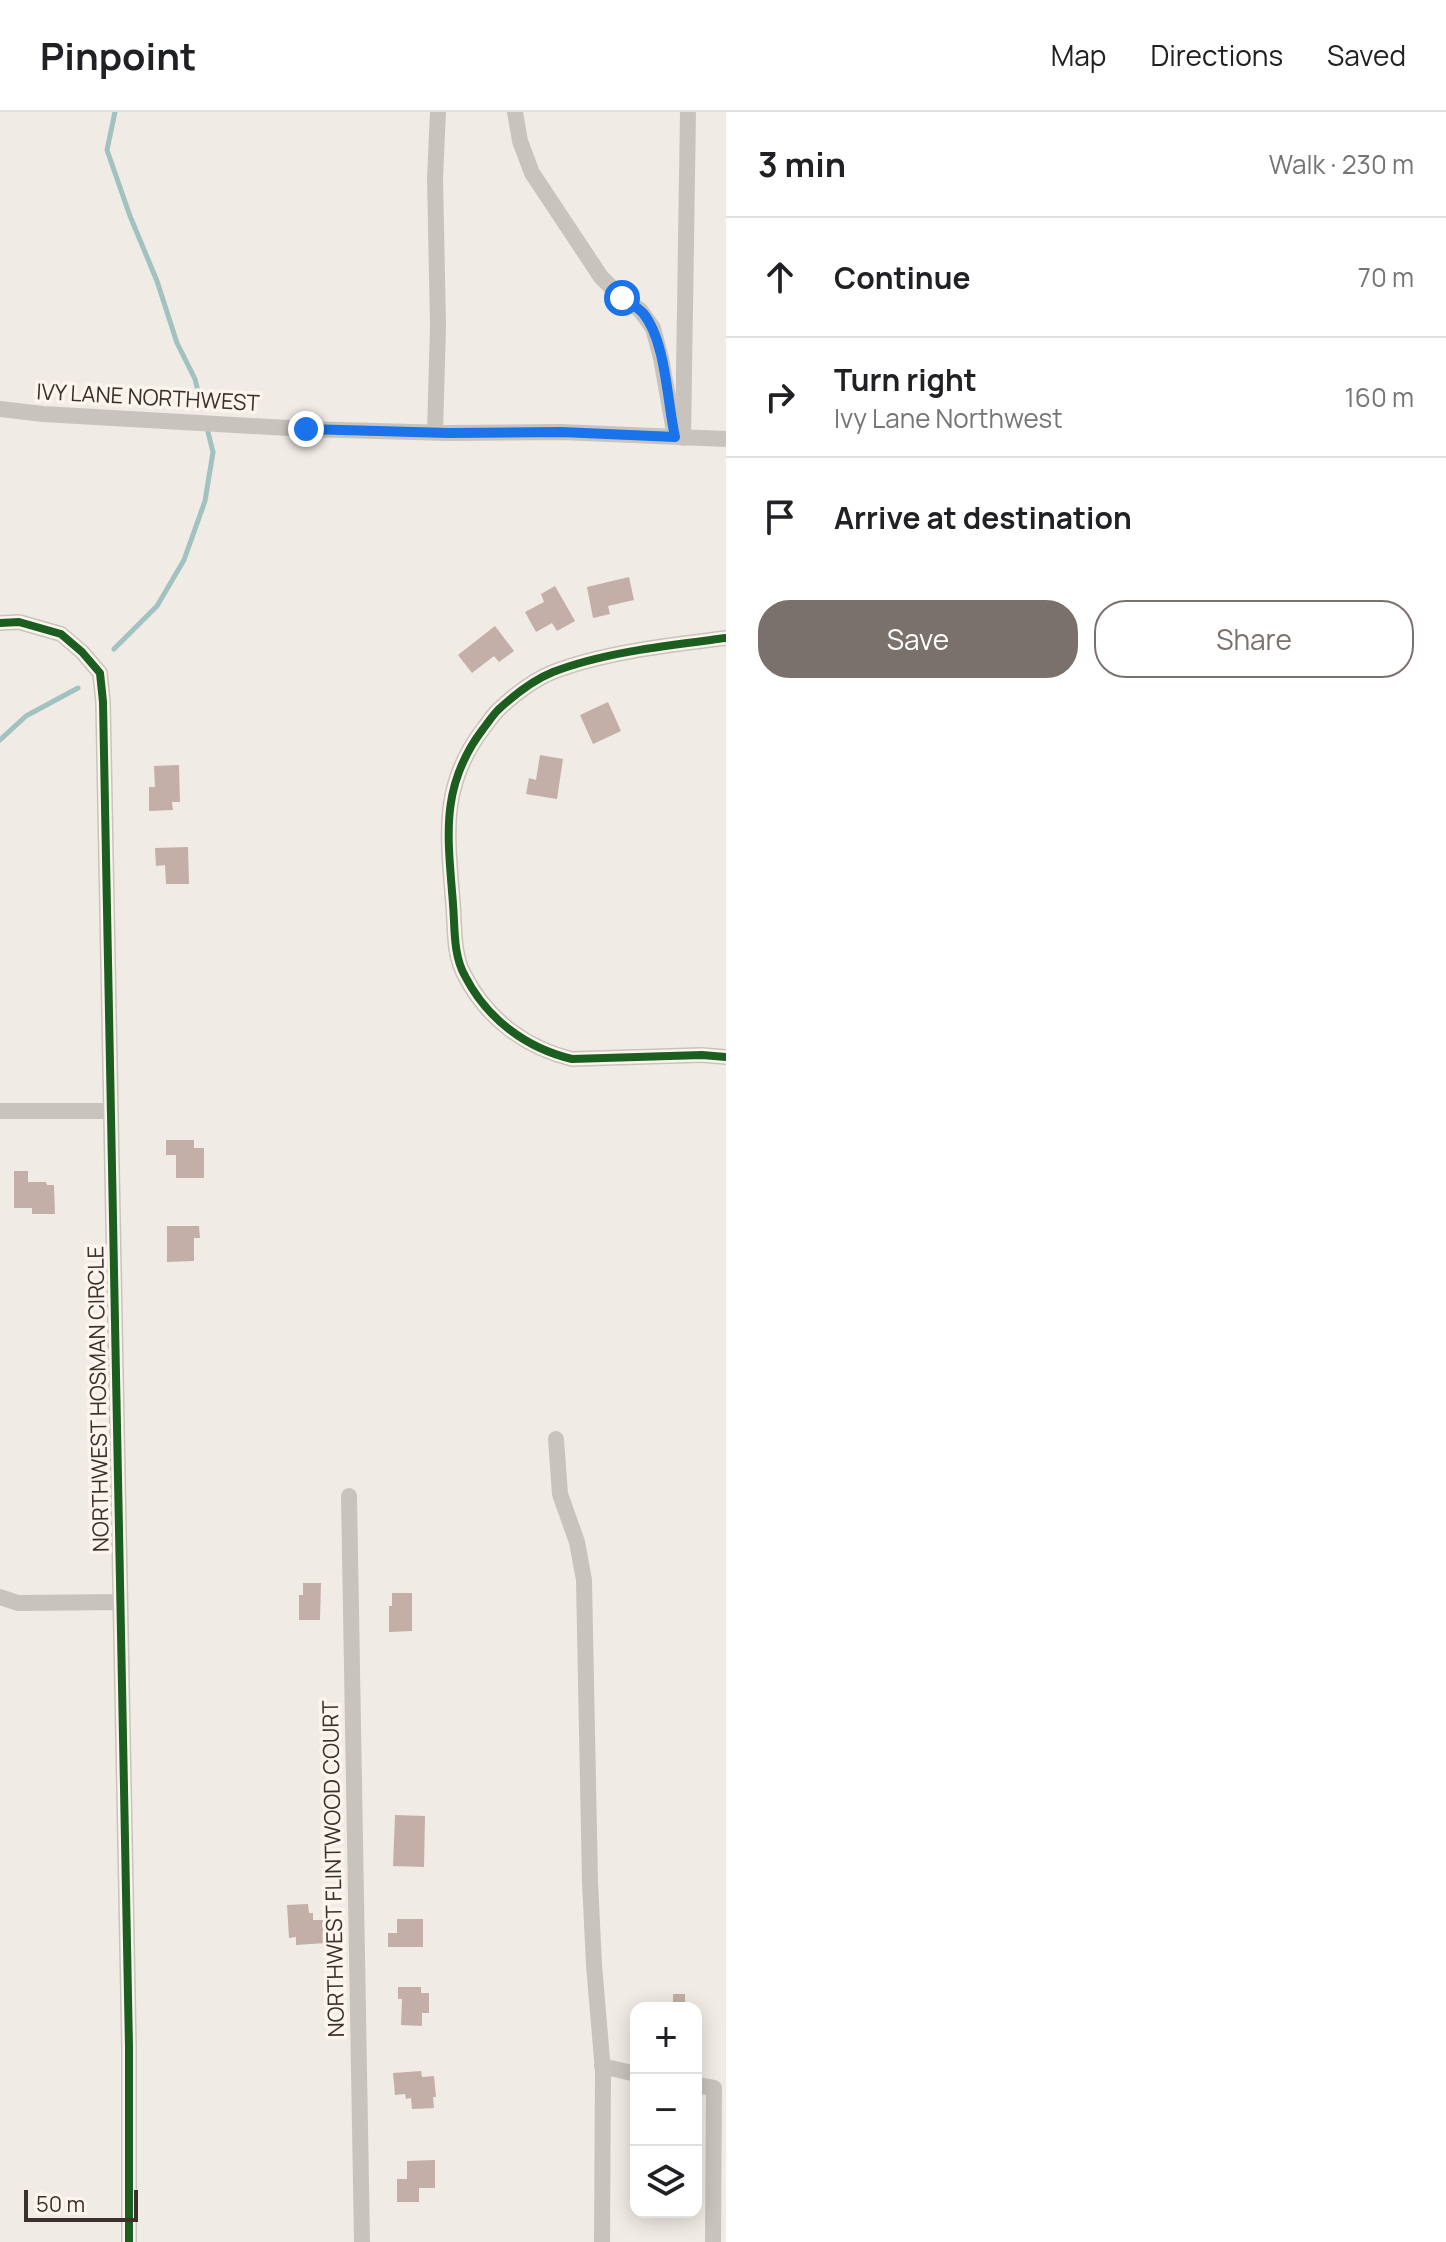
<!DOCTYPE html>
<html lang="en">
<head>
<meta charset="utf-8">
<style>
  body { margin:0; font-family:Manrope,sans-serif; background:#f2f2f2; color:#202124 }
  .controls { position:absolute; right:24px; bottom:24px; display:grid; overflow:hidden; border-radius:16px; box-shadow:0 4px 20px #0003 }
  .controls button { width:72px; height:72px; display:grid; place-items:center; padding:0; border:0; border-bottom:2px solid #e0e0e0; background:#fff; color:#202124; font:40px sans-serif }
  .scale { position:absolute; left:24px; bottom:20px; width:114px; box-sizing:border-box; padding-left:8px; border:4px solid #3b302b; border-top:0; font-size:22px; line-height:28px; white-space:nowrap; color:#3b302b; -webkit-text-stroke:6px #fbf5ee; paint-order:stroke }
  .stop { position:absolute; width:24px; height:24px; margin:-18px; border:6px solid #1a73e8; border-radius:50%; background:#fff }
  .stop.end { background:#1a73e8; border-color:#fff; box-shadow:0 2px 8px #0008 }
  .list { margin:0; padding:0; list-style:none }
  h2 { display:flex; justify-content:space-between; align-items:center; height:104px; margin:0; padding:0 32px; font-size:34px }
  h2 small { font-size:26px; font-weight:400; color:#757577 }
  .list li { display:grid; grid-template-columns:52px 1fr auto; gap:24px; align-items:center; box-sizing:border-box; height:120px; padding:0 32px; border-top:2px solid #e0e0e0 }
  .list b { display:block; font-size:30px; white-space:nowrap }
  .list p { margin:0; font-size:26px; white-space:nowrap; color:#757577 }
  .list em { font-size:26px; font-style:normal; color:#757577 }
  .actions { display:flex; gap:16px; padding:24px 32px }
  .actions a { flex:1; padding:18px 0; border:2px solid #7a716c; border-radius:32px; text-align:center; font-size:28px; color:#7a716c }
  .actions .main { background:#7a716c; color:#fff }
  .icon { flex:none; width:44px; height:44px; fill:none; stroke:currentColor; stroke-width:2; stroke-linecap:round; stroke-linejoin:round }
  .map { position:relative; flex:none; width:726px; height:2130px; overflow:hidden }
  header { display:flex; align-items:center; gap:48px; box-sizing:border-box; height:112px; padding:0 40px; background:#fff; border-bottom:2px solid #e0e0e0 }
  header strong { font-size:38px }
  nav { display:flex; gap:44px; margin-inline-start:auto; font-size:28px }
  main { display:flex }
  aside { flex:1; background:#fff }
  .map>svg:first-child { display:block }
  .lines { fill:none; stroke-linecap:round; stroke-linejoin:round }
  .stream { stroke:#a1c2c1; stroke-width:5 }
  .building { fill:#c3afa7 }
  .minor { stroke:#c9c3be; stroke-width:16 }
  .cycleway-casing { stroke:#fbf5ee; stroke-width:13 }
  .cycleway { stroke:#1b5e20; stroke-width:8 }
  .route { stroke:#1a73e8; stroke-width:10 }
  .labels { text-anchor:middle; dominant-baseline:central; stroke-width:7; stroke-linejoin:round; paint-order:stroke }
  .street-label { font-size:22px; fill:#3b302b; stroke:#fbf5ee }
</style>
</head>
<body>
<header>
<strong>Pinpoint</strong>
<nav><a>Map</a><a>Directions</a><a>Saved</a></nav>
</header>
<main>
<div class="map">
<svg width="726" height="2130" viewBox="0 0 726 2130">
  <rect width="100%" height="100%" fill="#f0ebe5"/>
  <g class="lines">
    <path class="stream" d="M115 0 107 38 130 104 157 169 177 231 195 267 202 296
      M114 537 157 494 184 448 205 389 213 340 208 320
      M0 628 26 604 78 576"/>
  </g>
  <path class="building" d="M629 465 634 488 608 494 610 502 593 506 587 475Z
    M555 474 575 509 557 519 552 511 536 520 525 500 544 490 541 482Z
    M495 514 514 539 499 550 494 544 472 561 458 543Z
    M608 590 621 619 593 632 580 603Z
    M540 643 563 647 557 687 526 682 529 666 536 668Z
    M179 653 180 690H172L173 698 149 699V675H155L154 654Z
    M188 735 189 772H166L165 753 156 754 155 736Z
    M166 1028H194V1036H204V1066H176V1043H166Z
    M14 1059H28V1070H46L47 1073H54L55 1102H32V1096H14Z
    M167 1114H199L200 1126H194V1149L167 1150Z
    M303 1471H321L320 1508H299V1483H303Z
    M392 1481H412V1519L389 1520V1494H392Z
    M395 1703 425 1704 424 1755 393 1754Z
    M308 1792 309 1801H313V1808H325L326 1831 296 1833V1825L289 1826 287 1793Z
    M397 1807H423V1835H388V1821H397Z
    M398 1875H421V1881H429V1901H422V1914L401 1913 402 1887H398Z
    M673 1882H685V1896H673Z
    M421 1959 422 1965 434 1964 436 1985H433L434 1996 412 1997 411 1986 406 1987 405 1982 395 1983 393 1961Z
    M435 2048V2076H419V2090H397V2067H407V2049Z"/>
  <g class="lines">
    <path class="minor" d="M515 0 520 29 532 61 601 165 622 186 640 198 653 216 661 246 675 325
      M0 297 43 302 306 317 449 321 561 320 726 327
      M435 321 438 214 435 66 438 0
      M683 326 688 0
      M0 511 19 510 61 522 82 540 100 561 103 590 129 1935V2130
      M726 526C671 533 604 540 553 560 533 568 513 584 498 598 492 604 488 611 483 617 439 675 448 725 453 792 455 816 453 843 465 864 487 907 526 936 572 947L702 943 726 945
      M0 999H111
      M556 1327 560 1382 577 1430 584 1468 590 1770 594 1853 603 1959 602 2130
      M349 1384 362 2130
      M0 1485 18 1491 120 1490
      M602 1954 636 1962
      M696 1973 714 1976 713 2130"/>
    <defs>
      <path id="cycleway" d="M0 511 19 510 61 522 82 540 100 561 103 590 129 1935V2130
        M726 526C671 533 604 540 553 560 533 568 513 584 498 598 492 604 488 611 483 617 439 675 448 725 453 792 455 816 453 843 465 864 487 907 526 936 572 947L702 943 726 945"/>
    </defs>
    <use href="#cycleway" class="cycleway-casing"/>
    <use href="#cycleway" class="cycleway"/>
  </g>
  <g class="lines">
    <path class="route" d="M306 317 449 321 561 320 675 325C667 289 666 229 643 201 637 195 629 190 622 186"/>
  </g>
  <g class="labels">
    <g class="street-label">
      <text transform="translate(148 285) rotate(3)">IVY LANE NORTHWEST</text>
      <text transform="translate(98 1287) rotate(-91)">NORTHWEST HOSMAN CIRCLE</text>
      <text transform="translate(333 1757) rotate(-91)">NORTHWEST FLINTWOOD COURT</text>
    </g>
  </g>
</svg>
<div class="controls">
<button>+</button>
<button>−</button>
<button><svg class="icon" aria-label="layers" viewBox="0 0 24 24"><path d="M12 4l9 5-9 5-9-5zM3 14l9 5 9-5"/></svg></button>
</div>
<div class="scale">50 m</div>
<div class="stop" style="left:622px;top:186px"></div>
<div class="stop end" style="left:306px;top:317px"></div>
</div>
<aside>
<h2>3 min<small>Walk · 230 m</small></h2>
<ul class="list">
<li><svg class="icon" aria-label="ahead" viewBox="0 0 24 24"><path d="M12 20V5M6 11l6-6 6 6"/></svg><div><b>Continue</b></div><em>70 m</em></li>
<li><svg class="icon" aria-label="right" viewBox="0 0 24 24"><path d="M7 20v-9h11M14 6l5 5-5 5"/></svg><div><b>Turn right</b><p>Ivy Lane Northwest</p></div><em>160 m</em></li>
<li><svg class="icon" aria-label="arrive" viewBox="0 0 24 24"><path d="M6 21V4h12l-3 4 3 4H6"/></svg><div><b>Arrive at destination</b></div></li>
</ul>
<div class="actions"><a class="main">Save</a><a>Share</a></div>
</aside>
</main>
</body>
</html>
